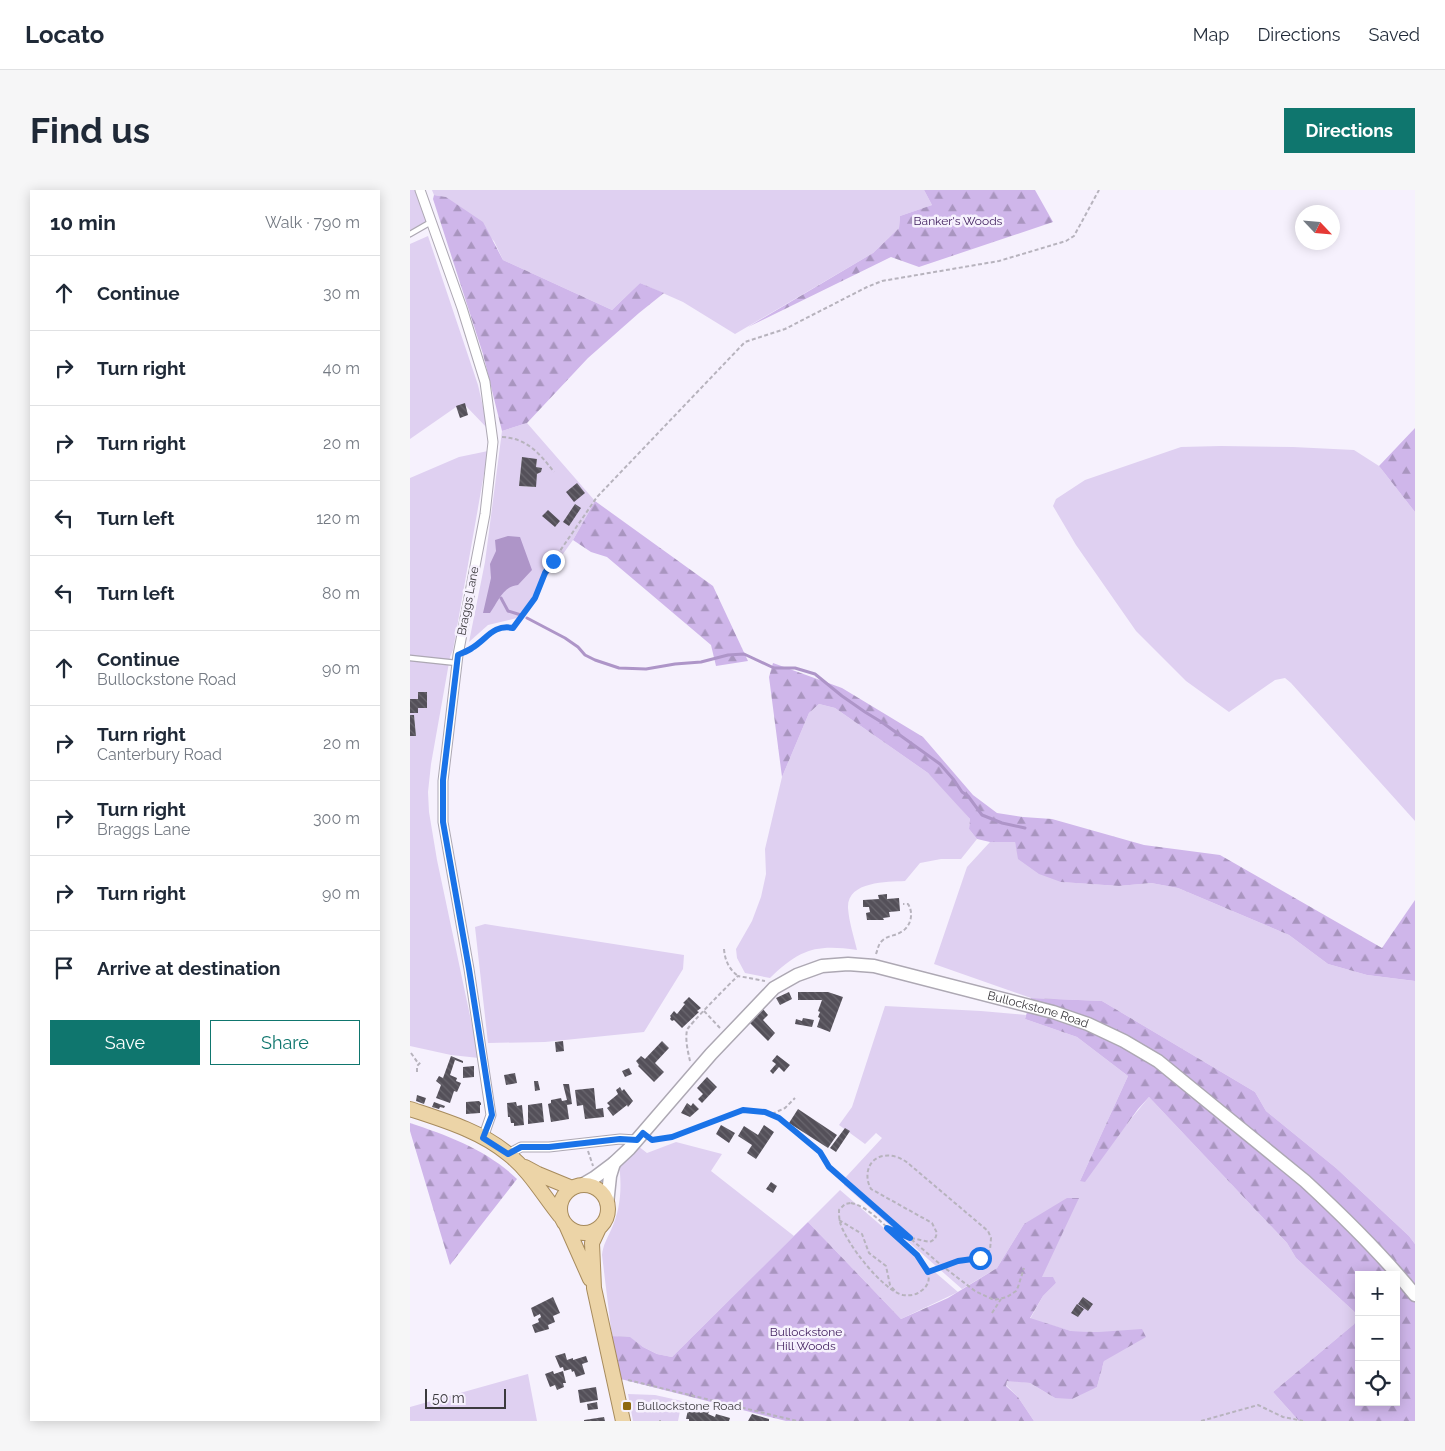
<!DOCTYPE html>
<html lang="en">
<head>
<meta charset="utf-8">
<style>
  body { margin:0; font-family:Raleway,sans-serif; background:#f6f6f7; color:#1f2937 }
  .controls { position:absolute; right:15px; bottom:15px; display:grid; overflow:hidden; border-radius:0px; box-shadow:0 2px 12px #0003 }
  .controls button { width:45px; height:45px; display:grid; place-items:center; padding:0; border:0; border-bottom:1px solid #e0e1e3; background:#fff; color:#1f2937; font:25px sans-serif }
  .compass { position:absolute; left:885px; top:15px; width:45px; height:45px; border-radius:50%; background:#fff; box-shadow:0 2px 12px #0003; rotate:116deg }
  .scale { position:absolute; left:15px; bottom:12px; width:81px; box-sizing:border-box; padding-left:5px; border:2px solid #3c3a3e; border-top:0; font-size:14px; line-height:18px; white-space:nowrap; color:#3c3a3e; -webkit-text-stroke:4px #f6f1fd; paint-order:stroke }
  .stop { position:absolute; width:15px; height:15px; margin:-11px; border:4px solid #1a73e8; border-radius:50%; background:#fff }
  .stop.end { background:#1a73e8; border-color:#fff; box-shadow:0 1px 5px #0008 }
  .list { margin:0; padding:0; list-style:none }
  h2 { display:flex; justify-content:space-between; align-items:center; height:65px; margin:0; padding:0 20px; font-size:21px }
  h2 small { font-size:16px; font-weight:400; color:#747a83 }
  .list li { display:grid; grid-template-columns:32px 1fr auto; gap:15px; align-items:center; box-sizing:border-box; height:75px; padding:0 20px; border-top:1px solid #e0e1e3 }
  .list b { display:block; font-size:19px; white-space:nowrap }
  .list p { margin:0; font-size:16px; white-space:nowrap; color:#747a83 }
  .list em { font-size:16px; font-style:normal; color:#747a83 }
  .actions { display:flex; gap:10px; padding:15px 20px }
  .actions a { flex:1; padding:11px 0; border:1px solid #0f766e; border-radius:0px; text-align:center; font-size:18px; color:#0f766e }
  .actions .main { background:#0f766e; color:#fff }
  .icon { flex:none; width:28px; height:28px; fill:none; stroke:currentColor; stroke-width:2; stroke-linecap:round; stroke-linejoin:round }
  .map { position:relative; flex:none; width:1005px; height:1231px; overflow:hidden; border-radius:0px }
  header { display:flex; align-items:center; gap:30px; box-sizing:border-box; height:70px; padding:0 25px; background:#fff; border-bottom:1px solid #e0e1e3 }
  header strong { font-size:24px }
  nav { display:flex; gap:28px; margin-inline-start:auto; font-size:18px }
  .intro { display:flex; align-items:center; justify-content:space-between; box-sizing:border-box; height:120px; padding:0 30px }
  h1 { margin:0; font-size:35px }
  .button { padding:12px 22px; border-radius:0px; background:#0f766e; color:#fff; font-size:18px; font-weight:700 }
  main { display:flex; gap:30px; padding:0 30px }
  aside { flex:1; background:#fff; border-radius:0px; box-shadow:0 2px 12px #0003 }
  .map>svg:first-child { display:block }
  .green { fill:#dfd0f1; fill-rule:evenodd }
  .forest { fill:url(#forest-firs) }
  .water { fill:#ae95c8 }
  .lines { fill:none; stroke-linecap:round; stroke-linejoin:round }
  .stream { stroke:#ae95c8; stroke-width:3 }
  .building { fill:url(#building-back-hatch) }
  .lane-casing { stroke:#ada8b3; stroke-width:7 }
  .street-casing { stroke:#ada8b3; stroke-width:11 }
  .secondary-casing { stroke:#ada8b3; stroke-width:15 }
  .primary-casing { stroke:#a78b5d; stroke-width:16 }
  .path { stroke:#b7b3bd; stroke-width:2; stroke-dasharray:4 2.5; stroke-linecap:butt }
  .lane { stroke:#fff; stroke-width:4.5 }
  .street { stroke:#fff; stroke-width:9 }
  .secondary { stroke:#fff; stroke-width:12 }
  .primary { stroke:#ecd4a7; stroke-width:14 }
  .route { stroke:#1a73e8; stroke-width:6 }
  .poi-dot { fill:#8f680d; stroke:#f6f1fd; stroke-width:2 }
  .labels { text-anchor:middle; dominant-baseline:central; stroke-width:5; stroke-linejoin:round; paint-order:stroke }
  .park-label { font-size:12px; fill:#432260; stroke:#f6f1fd }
  .street-label { font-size:12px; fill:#3c3a3e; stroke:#f6f1fd }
  .poi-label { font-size:12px; fill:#3c3a3e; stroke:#f6f1fd; text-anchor:start }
</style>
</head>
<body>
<header>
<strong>Locato</strong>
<nav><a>Map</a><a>Directions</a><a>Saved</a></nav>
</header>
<div class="intro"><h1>Find us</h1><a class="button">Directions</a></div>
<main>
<aside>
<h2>10 min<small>Walk · 790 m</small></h2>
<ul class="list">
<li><svg class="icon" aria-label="ahead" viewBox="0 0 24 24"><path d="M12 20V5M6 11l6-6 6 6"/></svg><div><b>Continue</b></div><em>30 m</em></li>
<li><svg class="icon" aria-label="right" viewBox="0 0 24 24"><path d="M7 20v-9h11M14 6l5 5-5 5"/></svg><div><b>Turn right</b></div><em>40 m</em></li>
<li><svg class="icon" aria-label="right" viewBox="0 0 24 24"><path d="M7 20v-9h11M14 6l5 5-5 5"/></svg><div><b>Turn right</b></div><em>20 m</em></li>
<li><svg class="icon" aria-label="left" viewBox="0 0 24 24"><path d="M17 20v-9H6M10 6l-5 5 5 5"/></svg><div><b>Turn left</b></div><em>120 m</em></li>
<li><svg class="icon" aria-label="left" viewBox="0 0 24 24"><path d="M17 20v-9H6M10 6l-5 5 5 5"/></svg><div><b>Turn left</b></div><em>80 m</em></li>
<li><svg class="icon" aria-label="ahead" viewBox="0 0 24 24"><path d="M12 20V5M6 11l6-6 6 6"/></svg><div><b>Continue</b><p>Bullockstone Road</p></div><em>90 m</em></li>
<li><svg class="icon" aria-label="right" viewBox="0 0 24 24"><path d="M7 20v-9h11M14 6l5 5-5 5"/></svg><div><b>Turn right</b><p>Canterbury Road</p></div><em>20 m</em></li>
<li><svg class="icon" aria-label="right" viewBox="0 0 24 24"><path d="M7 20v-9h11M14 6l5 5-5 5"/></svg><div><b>Turn right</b><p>Braggs Lane</p></div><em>300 m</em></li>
<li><svg class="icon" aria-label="right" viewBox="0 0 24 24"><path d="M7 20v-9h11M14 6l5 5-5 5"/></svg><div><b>Turn right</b></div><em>90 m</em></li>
<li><svg class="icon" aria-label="arrive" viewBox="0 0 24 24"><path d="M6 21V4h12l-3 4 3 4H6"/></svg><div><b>Arrive at destination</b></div></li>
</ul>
<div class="actions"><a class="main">Save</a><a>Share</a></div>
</aside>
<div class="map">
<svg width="1005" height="1231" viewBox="0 0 1005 1231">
  <defs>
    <pattern id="forest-firs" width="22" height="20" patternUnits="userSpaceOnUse" patternTransform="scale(1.25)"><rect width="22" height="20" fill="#cfb6ea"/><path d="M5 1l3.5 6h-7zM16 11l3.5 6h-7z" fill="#a995bf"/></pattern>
    <pattern id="building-back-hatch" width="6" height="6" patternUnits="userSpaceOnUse" patternTransform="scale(1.25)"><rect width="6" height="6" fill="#545059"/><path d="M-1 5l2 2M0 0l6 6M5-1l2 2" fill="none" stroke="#6a676f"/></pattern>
  </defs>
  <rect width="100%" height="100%" fill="#f6f1fd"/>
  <path class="green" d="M0 0H5L16 32 0 40Z
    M22 0H514L522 15 490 26 489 38 463 63 325 144 273 112 230 93 202 120 93 70 84 51 36 7 24 5Z
    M18 46 68 195 78 239 54 214 46 217 0 249V54Z
    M117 233 185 311 163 350 107 428 78 435 59 452 75 372 92 241ZM112 268 127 269 126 277 131 278V282L127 284 125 297 109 296Z
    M811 256 883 257 944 260 969 276 1005 322V631L881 493 875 488 865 490 819 522 776 491 726 441 666 355 643 316 646 309 675 290 771 257Z
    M78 261 43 460 40 467 21 574 18 602 19 622 27 670 69 868 41 865 0 856V546H6L4 525H0V523L8 518H17V502H8V509H0V288L49 267Z
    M409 514 425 518 518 583 530 594 560 629 559 639 567 649 551 669H531L510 673 495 691C477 692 437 691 438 718 439 732 444 747 447 760 406 754 390 759 360 788L335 783 327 768 326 759 342 731 351 707 356 684 355 659 372 587 399 523Z
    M580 652H605L609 669 652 692 709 696 741 693 768 698 879 745 918 774 957 785 1005 791V1054L999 1046 926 978 856 921 845 902 692 811 621 808 524 774 557 677Z
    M75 734 274 765 273 779 234 842 135 852 78 853 65 737Z
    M475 816 571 821 616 825 615 829 667 847 718 886 670 991 739 907 877 1053 886 1068 949 1126V1130L863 1202 889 1231H624L608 1207 596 1195 597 1190 620 1193 645 1208 687 1197 694 1171 689 1142 661 1141 620 1129 633 1106 646 1093 631 1087 614 1034 587 1078 552 1099 434 995 435 988 472 948 466 943 455 954 429 935 442 917Z
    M266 952 312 964 301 981 384 1046 262 1167 247 1164 233 1157 219 1147H202L192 1065C193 1055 197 1049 201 1040 211 1019 212 997 209 974L228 956 237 963Z
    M430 1000 548 1102 491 1129 398 1032Z
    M118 1184 127 1231H0V1217Z
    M218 1204 245 1205 272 1211 268 1231H223Z"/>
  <path class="forest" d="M514 0H625L643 32 509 77 481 67 338 137 463 63 489 38 490 26 522 15Z
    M24 5 36 7 73 32 93 70 202 120 230 93 254 103 229 123 178 168 117 233 92 241 73 164 23 9Z
    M1005 238V322L969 276Z
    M185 311 303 396 338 471 306 476 301 455 197 367 181 362 163 350Z
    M363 473 432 498 513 547 563 605 587 623 613 627 642 629 734 655 810 665 972 758 1005 710V791L957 785 918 774 879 745 768 698 741 693 709 696 651 692 629 684 608 669 605 652H580L567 649 559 639 560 629 518 583 425 518 409 514 399 523 372 587 359 487Z
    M621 808 692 811 845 902 856 921 926 978 999 1046 1005 1054V1231H889L863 1202 949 1130V1212H986V1085H949V1126L886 1068 877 1053 739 907 728 919 675 992 670 991 718 886 667 847 615 829Z
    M0 933C39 946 77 960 107 989L40 1075 0 941Z
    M657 1008H669L632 1087H643L646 1093 633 1106 620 1128 661 1141 689 1142 732 1139 736 1147 694 1171 687 1197 662 1209 645 1208 620 1193 597 1191 596 1196 608 1207 624 1231H376L203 1187 195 1146 220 1147 233 1157 247 1164 262 1167 398 1032 491 1129 538 1108 587 1078 614 1034Z"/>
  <path class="water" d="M98 346 110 347 122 380 108 395C93 396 88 412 80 423H73L81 388 80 374 86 361 85 350Z"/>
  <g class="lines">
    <path class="stream" d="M91 408 98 421 111 425
      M117 428 155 448 168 457 175 465 185 470 209 478 236 479 265 474 291 472 318 465 334 464 364 478H385L405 484 432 506 455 522 473 533 530 574 544 590 552 602 558 606 572 625 592 633 615 638"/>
  </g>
  <path class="building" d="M55 213 58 225 50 228 46 216Z
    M112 267 127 269 126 277 132 278 131 282 127 284 126 297 109 296Z
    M167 293 175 303 164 312 156 302Z
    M165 314 171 318 159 336 153 332Z
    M138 320 150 331 145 337 132 326Z
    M8 502H17V518H8V523H0V509H8Z
    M0 525H4L6 546H0Z
    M477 704V709L489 708 490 721 479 722 480 727 473 728 474 730H457L456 723 460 722 459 717H453V710L469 709 468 705Z
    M379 802 382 809 370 815 366 808Z
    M388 802H418L433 807 420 842 407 837 410 828 408 827 410 822 408 821 412 810H388Z
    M279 807 291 818 287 821 289 822 272 838 264 830 262 831 260 829 261 827 260 826 264 821 267 824 275 814 273 813Z
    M353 819 358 825 353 830 365 843 358 851 339 832Z
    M393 828 404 830 402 837 385 834 386 829 392 831Z
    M153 851 154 861 146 862 145 852Z
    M252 851 259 858 245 873 254 882 244 892 228 876 229 875 226 871 231 866 235 869Z
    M367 865 380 875 374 882 369 877 363 884 360 881 366 874 362 871Z
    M41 866 53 871V873L45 870 40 885 47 888 46 891 51 893 47 902 44 901 40 913 26 908 31 895 26 891 29 886 33 888Z
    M64 876V887L53 888V877Z
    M219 878 222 884 215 887 212 881Z
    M105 883 107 893 96 895 94 885Z
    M297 887 307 897 292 913 288 909 293 904 287 898Z
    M124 891H128L130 900 125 901Z
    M153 894H159L162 914 157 915 159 929 141 932 138 914 141 913V910L151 908 152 911 157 910Z
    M210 897 212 901 214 899 223 911 218 917 217 915 203 926 197 918 200 916 197 913 208 904 206 900Z
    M184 898 186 919 193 918 194 927 175 929 173 915 167 916 165 900Z
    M7 905 16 908 14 914 6 911Z
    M69 911 71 913V915H70V923L56 924V912Z
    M24 912 35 916 34 918 30 917 29 919 22 917Z
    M106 912 107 916 112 915 114 935 104 936V933H101L100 927H98L97 913Z
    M132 913 134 932 118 934V915Z
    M277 913 281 916 283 913 289 919 280 927 271 923Z
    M388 919 427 945 418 958 379 933Z
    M311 935 325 943 319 953 306 944Z
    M354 935 364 942 346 969 337 963 342 955 328 946 334 936 348 945Z
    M435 938 440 941 426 962 420 958Z
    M361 992 367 996 363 1003 356 999Z
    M143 1107 150 1123 143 1126 145 1132 138 1135 139 1139 125 1143 122 1135 129 1132 128 1129 131 1127 130 1124 124 1127 121 1118Z
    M673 1107 683 1114 678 1121 668 1114Z
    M667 1114 674 1119 668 1127 661 1123Z
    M155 1163 157 1170 163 1168V1170L176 1166 178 1172 172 1174 175 1184 166 1187 164 1181 162 1182 161 1179 154 1181 153 1177 150 1178 145 1166Z
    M143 1181 144 1184 153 1181 156 1193H153L154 1197 147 1200 145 1195 140 1197 135 1184Z
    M186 1197 188 1210 170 1213 168 1200Z
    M187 1212 188 1219 178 1220 177 1214Z
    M284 1216H289L290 1222 291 1223 293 1217 300 1219 298 1224 305 1227 306 1224 320 1228 319 1231H279V1229H276L278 1220 283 1221Z
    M342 1224 359 1229V1231H338Z
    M194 1227 195 1231H174V1230Z"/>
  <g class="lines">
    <defs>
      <path id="lane" d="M0 44 21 32
        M0 468 47 473"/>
      <path id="street" d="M10 0 52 118 75 192 83 252 75 324 48 465 33 591V632L59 779 81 925 73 948
        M98 964 111 957H139L210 949 227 950"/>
      <g id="secondary">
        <path id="s1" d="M172 995 184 988 204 973 219 959 301 864 364 798 387 785 412 776 438 774 464 776 643 822 678 834 714 851 748 871 895 991C934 1027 972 1064 1005 1105"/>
        <path d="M197 1014 200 986 204 973"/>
      </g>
      <path id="primary" d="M0 919C33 930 71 941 98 964 119 980 133 1005 150 1026
        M115 977 128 984 162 998
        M150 1019a24 24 0 1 1 48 0a24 24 0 1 1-48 0Z
        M156 1035 180 1089
        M189 1038 182 1053 184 1098 213 1231"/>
    </defs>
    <use href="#lane" class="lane-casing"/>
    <use href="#street" class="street-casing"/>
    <use href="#secondary" class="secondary-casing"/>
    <use href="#primary" class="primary-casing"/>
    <path class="path" d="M92 247C117 248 130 264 144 282
      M59 460 92 437 103 438 125 408 135 383 143 371 187 307 335 152 375 139 457 97 472 91 589 71 656 51 664 46 689 0
      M314 759C315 771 319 779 328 786
      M466 764C468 759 468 754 473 750 479 745 485 746 491 742 501 737 504 723 498 714H493
      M294 821 310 838
      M1 863 8 873
      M280 871C278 862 275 850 277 840 278 836 323 790 328 786L355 791
      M7 882V876L12 871
      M362 924 375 918 385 908
      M244 950 262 947 333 920 355 922 369 928 386 942 410 962 419 977 427 985 531 1075 565 1101 584 1110 597 1107 606 1101 608 1097 614 1078
      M178 961 183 976
      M441 1013C460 1017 475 1037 490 1049 502 1059 533 1086 511 1101 506 1105 500 1106 493 1105 473 1101 435 1052 430 1032 429 1028 429 1024 429 1020L435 1014Z
      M429 1030 452 1044 459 1063 476 1076 480 1095 486 1102
      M477 1038 496 1047
      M501 1048 520 1052 525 1049 527 1043 522 1033 461 999C454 987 457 969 473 966 482 964 492 968 499 974L578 1041 581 1048 580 1060 570 1068 549 1071 518 1082
      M582 1123 591 1109
      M218 1190 387 1231
      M250 1231V1230
      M791 1231 848 1215 873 1227 893 1231"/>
    <use href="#lane" class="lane"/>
    <use href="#street" class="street"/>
    <use href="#secondary" class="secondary"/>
    <use href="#primary" class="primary"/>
  </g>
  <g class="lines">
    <path class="route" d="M143 371 135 383 125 408 103 438C83 434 77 449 62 458 58 461 52 463 48 465L33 590V632L59 779 82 925 73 948 98 964 111 957H139L210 949 227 950 233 943 242 950 262 947 333 920 355 922 369 928 386 942 410 962 419 977 500 1048 477 1038 507 1065 518 1082 548 1071 570 1068"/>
  </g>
  <rect class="poi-dot" x="212" y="1211" width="10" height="10" rx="2.5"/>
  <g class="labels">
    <g class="park-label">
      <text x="548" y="31">Banker's Woods</text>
      <text x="396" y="1142">Bullockstone<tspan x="396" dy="14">Hill Woods</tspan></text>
    </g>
    <g class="street-label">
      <text transform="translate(58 411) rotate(-79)">Braggs Lane</text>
      <text stroke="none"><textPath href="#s1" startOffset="551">Bullockstone Road</textPath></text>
    </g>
    <g class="poi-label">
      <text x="227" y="1216">Bullockstone Road</text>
    </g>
  </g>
</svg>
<div class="controls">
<button>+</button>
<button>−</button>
<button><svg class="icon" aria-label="locate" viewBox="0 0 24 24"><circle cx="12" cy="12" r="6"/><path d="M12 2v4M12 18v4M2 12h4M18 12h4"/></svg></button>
</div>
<svg class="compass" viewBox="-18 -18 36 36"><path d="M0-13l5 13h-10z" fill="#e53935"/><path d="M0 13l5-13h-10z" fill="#747a83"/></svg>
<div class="scale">50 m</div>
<div class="stop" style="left:570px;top:1068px"></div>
<div class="stop end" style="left:143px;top:371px"></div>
</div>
</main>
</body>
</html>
